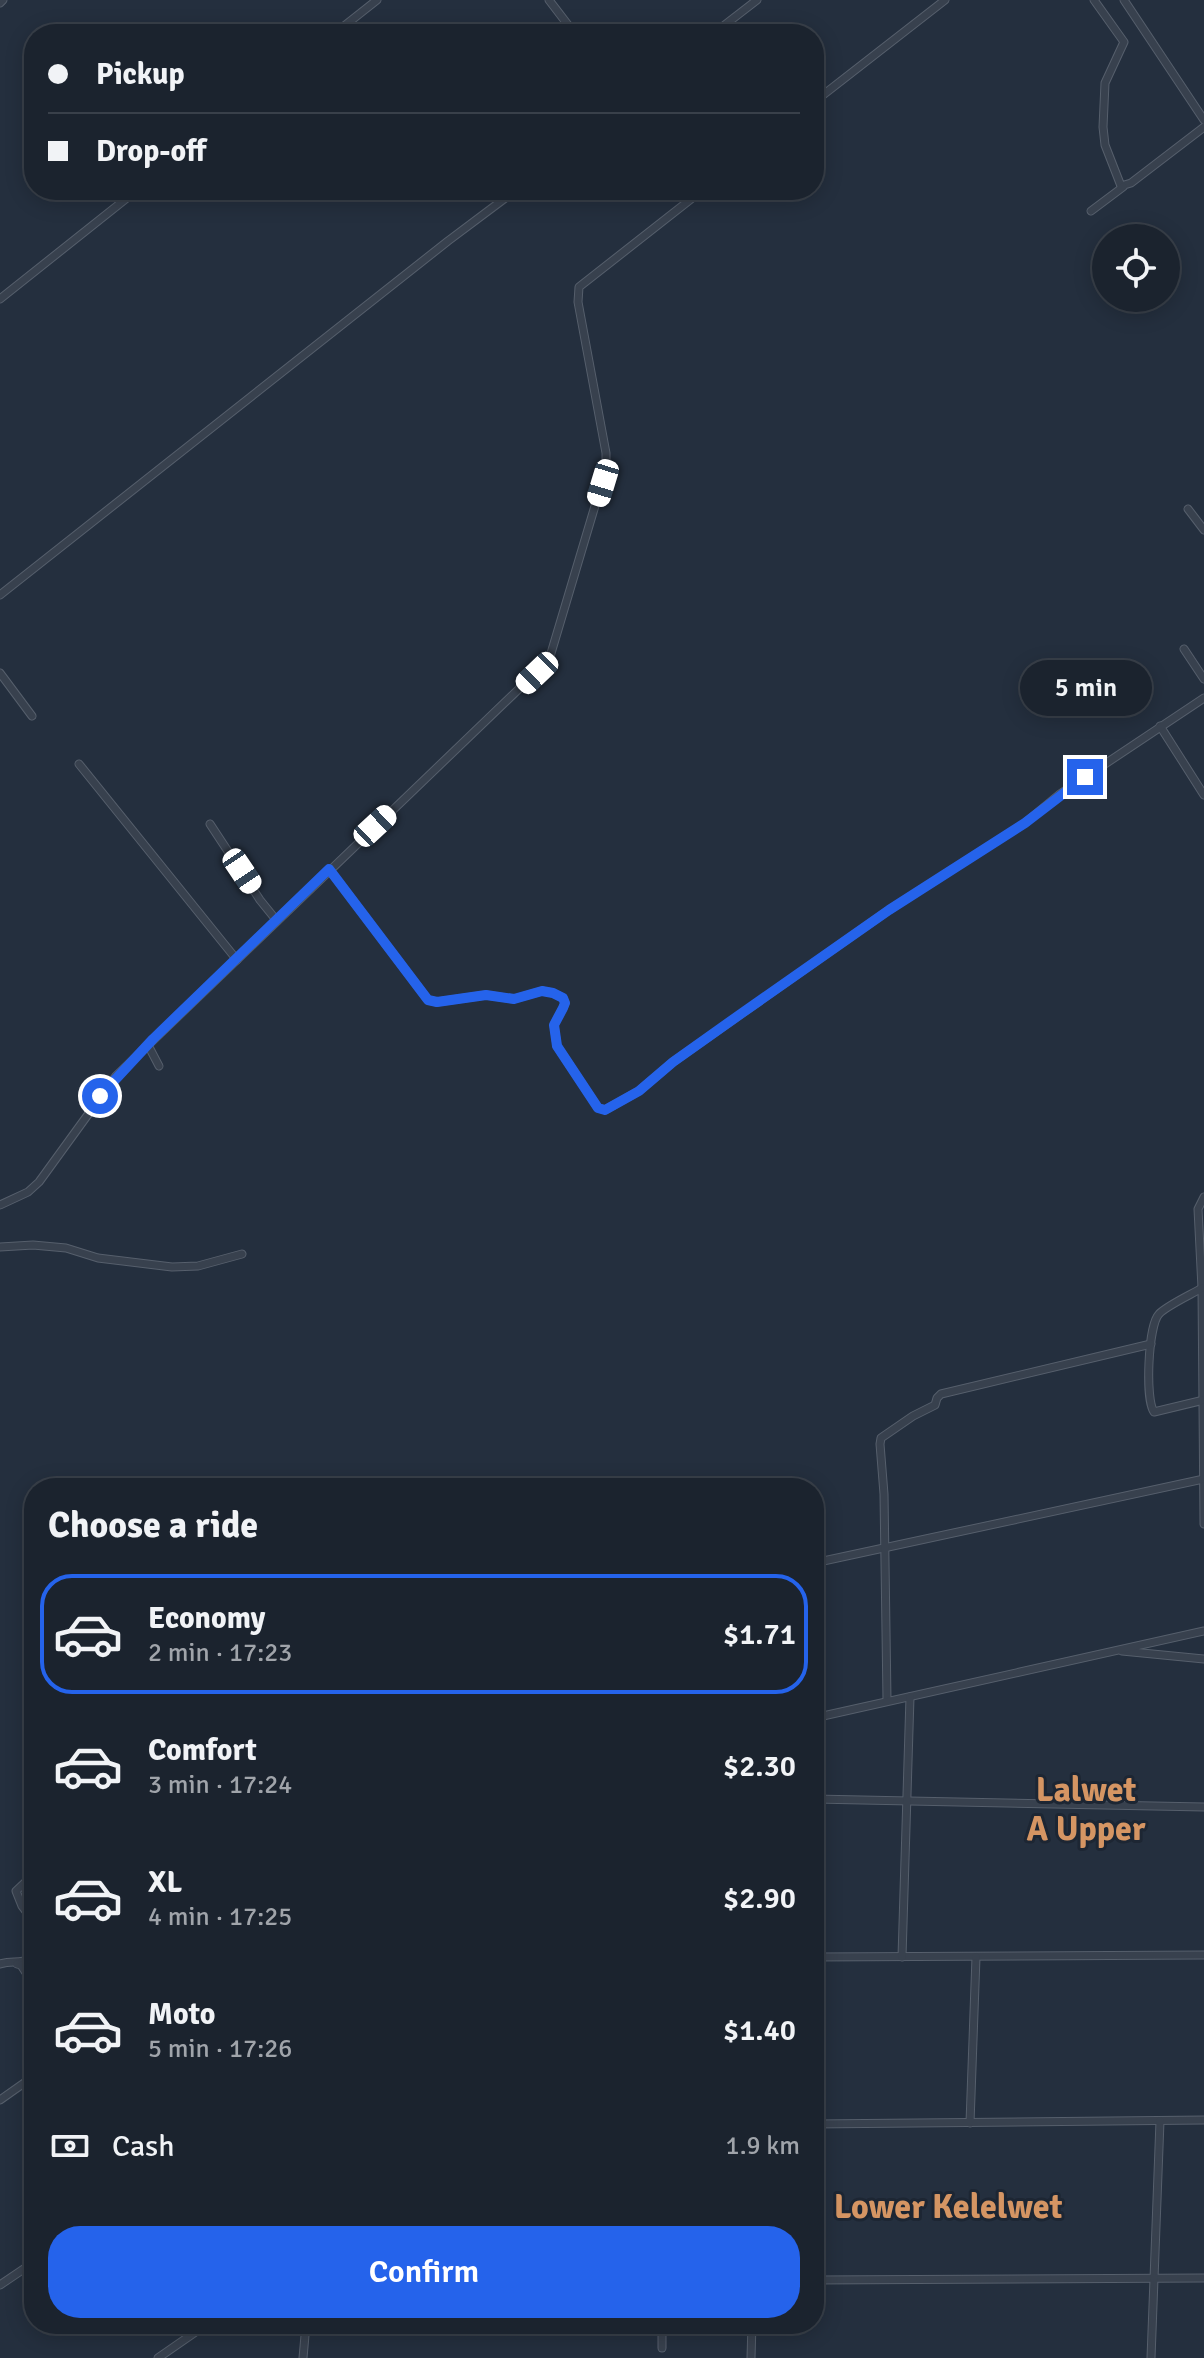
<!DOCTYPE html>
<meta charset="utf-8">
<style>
:root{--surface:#1b232e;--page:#282f3a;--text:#f1f3f6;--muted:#a0a4aa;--line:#39404a;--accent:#2563eb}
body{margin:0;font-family:Signika,sans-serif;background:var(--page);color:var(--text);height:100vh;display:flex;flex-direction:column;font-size:30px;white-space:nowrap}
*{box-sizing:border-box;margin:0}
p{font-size:26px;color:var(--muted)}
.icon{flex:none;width:44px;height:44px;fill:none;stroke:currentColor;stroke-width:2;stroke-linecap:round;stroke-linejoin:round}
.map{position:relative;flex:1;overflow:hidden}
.sheet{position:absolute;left:24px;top:1478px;width:800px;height:856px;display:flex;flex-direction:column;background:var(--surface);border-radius:32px;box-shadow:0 4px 20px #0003,0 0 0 2px var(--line)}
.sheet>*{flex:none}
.guide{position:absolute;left:24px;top:24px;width:800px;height:176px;border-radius:32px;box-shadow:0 4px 20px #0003,0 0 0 2px var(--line);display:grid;align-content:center;height:176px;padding:0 24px;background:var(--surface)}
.controls{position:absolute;left:1092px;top:224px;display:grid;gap:16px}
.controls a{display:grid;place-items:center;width:88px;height:88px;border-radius:50%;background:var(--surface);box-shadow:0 4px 20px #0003,0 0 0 2px var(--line);font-size:40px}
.end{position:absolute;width:36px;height:36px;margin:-18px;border:10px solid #2563eb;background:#fff;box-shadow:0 0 0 4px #fff}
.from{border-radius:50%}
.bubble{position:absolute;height:56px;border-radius:28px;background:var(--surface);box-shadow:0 4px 20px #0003,0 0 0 2px var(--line);font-size:26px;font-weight:600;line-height:56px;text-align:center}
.car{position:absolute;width:24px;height:48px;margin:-24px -12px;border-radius:10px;box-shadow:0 0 6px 2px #0007;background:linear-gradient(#fff 24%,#345 0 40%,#fff 0 76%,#345 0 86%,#fff 0)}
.guide b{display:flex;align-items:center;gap:28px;height:76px;font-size:30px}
.guide b+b{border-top:2px solid var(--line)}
.guide i{width:20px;height:20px;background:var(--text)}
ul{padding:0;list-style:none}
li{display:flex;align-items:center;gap:24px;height:120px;margin:0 16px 12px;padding:0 8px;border:4px solid transparent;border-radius:32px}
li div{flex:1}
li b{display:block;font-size:30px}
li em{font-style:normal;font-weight:600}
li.current{border-color:var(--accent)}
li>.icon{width:72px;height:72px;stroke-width:1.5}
h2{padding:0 24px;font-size:36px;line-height:96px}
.pay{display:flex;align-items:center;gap:20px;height:88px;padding:0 24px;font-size:30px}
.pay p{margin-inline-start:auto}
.button{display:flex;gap:16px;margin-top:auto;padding:16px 24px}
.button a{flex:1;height:92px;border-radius:32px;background:var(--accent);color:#fff;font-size:32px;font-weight:600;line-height:92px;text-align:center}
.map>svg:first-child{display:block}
</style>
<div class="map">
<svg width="1204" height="2358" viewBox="0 0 1204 2358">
<rect width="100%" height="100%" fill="#242f3e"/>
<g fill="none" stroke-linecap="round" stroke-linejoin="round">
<g stroke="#565f6c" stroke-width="9">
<g id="minor">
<path d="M549,0L575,34"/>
<path d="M1094,0L1124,42L1105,83L1103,127L1105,145L1121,186L1131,183L1204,127"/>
<path d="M1124,0L1204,120"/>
<path d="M0,3L3,0"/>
<path d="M334,34L377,0"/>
<path d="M713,34L757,0"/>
<path d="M814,102L945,0"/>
<path d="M1091,211L1123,187"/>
<path d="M0,299L137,190"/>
<path d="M1188,509L1204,530"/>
<path d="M0,595L448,241L516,190"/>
<path d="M1184,649L1204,679"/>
<path d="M0,673L32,716"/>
<path d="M1160,726L1204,795"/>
<path d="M79,764L237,960"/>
<path d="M210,824L260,900L277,921"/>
<path d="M329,869L428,1000L437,1002L486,995L514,999L542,991L553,993L563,998L565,1003L563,1008L554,1025L557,1046L598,1108L605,1110L639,1091L673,1062L889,910L1025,823L1060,794L1204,698"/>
<path d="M148,1045L159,1066"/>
<path d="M1204,1197L1198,1209L1202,1288L1204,1524"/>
<path d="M0,1205L28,1192L39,1182L116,1076L549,660L606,469V453L578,302L579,287L700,192L698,190"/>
<path d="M0,1247L33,1245L66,1248L98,1258L172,1267L198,1266L242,1254"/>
<path d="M1202,1288C1192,1294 1166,1306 1159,1314C1148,1326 1145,1399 1154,1412L1204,1400"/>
<path d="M814,1563L1204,1479"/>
<path d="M1122,1651L1204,1659"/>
<path d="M887,1700L884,1494L880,1444L881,1438L913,1416L935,1405L937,1398L941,1394L1151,1344"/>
<path d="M814,1718L1204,1631"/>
<path d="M814,1799L1204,1807"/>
<path d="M34,1874L16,1891L22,1906L34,1922"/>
<path d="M814,1957L1204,1955"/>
<path d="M902,1957L910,1697"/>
<path d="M0,1964C14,1959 19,1966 34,1956"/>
<path d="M17,1964L21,1965L34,1985"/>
<path d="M0,2100L34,2076"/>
<path d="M970,2123L976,1957"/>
<path d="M814,2124L1204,2120"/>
<path d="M814,2280L1204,2278"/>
<path d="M0,2285L34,2262"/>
<path d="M662,2348V2324"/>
<path d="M158,2358L207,2324"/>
<path d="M303,2358L306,2324"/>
<path d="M751,2358L752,2324"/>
<path d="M1151,2358L1160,2121"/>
</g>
</g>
<use href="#minor" stroke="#38414e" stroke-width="7"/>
</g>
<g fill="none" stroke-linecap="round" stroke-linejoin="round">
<path stroke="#2563eb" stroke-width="10" d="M100,1096L153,1039L329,869L428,1000L437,1002L486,995L514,999L542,991L553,993L563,998L565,1003L563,1008L554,1025L557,1046L598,1108L605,1110L639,1091L673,1062L742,1013L889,910L1025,823L1085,777"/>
</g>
<g text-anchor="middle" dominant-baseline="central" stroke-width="6" stroke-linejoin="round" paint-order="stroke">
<g font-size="34" font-weight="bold" fill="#d59563" stroke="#1d2633">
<text x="1086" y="1790">Lalwet<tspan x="1086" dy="39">A Upper</tspan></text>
<text x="948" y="2207">Lower Kelelwet</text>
</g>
</g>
</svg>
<div class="controls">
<a><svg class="icon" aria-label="locate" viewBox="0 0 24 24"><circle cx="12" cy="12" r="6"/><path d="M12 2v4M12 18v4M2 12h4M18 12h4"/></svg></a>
</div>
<i class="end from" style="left:100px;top:1096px"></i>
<i class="end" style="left:1085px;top:777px"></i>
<div class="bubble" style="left:1020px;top:660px;width:132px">5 min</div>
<i class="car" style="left:603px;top:483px;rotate:197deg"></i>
<i class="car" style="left:537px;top:673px;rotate:226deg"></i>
<i class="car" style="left:375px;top:826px;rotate:47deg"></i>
<i class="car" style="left:242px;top:871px;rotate:146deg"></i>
<div class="guide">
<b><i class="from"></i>Pickup</b>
<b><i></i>Drop-off</b>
</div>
<section class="sheet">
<h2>Choose a ride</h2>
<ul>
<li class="current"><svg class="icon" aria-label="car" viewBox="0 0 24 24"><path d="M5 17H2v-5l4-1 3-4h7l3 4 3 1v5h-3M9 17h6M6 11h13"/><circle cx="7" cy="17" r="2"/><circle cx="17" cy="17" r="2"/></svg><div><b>Economy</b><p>2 min · 17:23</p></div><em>$1.71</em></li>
<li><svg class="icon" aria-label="car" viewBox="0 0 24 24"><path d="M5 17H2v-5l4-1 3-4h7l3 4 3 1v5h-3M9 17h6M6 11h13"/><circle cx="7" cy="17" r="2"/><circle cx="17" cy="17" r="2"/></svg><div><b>Comfort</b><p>3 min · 17:24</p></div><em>$2.30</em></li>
<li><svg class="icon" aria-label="car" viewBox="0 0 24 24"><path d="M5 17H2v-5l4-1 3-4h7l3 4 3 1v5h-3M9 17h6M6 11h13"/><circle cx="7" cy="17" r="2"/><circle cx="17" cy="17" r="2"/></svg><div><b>XL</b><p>4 min · 17:25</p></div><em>$2.90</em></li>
<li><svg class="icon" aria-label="car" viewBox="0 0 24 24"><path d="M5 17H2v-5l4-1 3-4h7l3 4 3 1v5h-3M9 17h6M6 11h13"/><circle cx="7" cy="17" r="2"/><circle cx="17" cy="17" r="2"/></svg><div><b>Moto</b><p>5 min · 17:26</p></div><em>$1.40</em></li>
</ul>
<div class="pay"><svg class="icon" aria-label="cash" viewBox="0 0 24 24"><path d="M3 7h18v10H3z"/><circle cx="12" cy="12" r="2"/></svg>Cash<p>1.9 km</p></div>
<div class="button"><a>Confirm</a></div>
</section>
</div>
